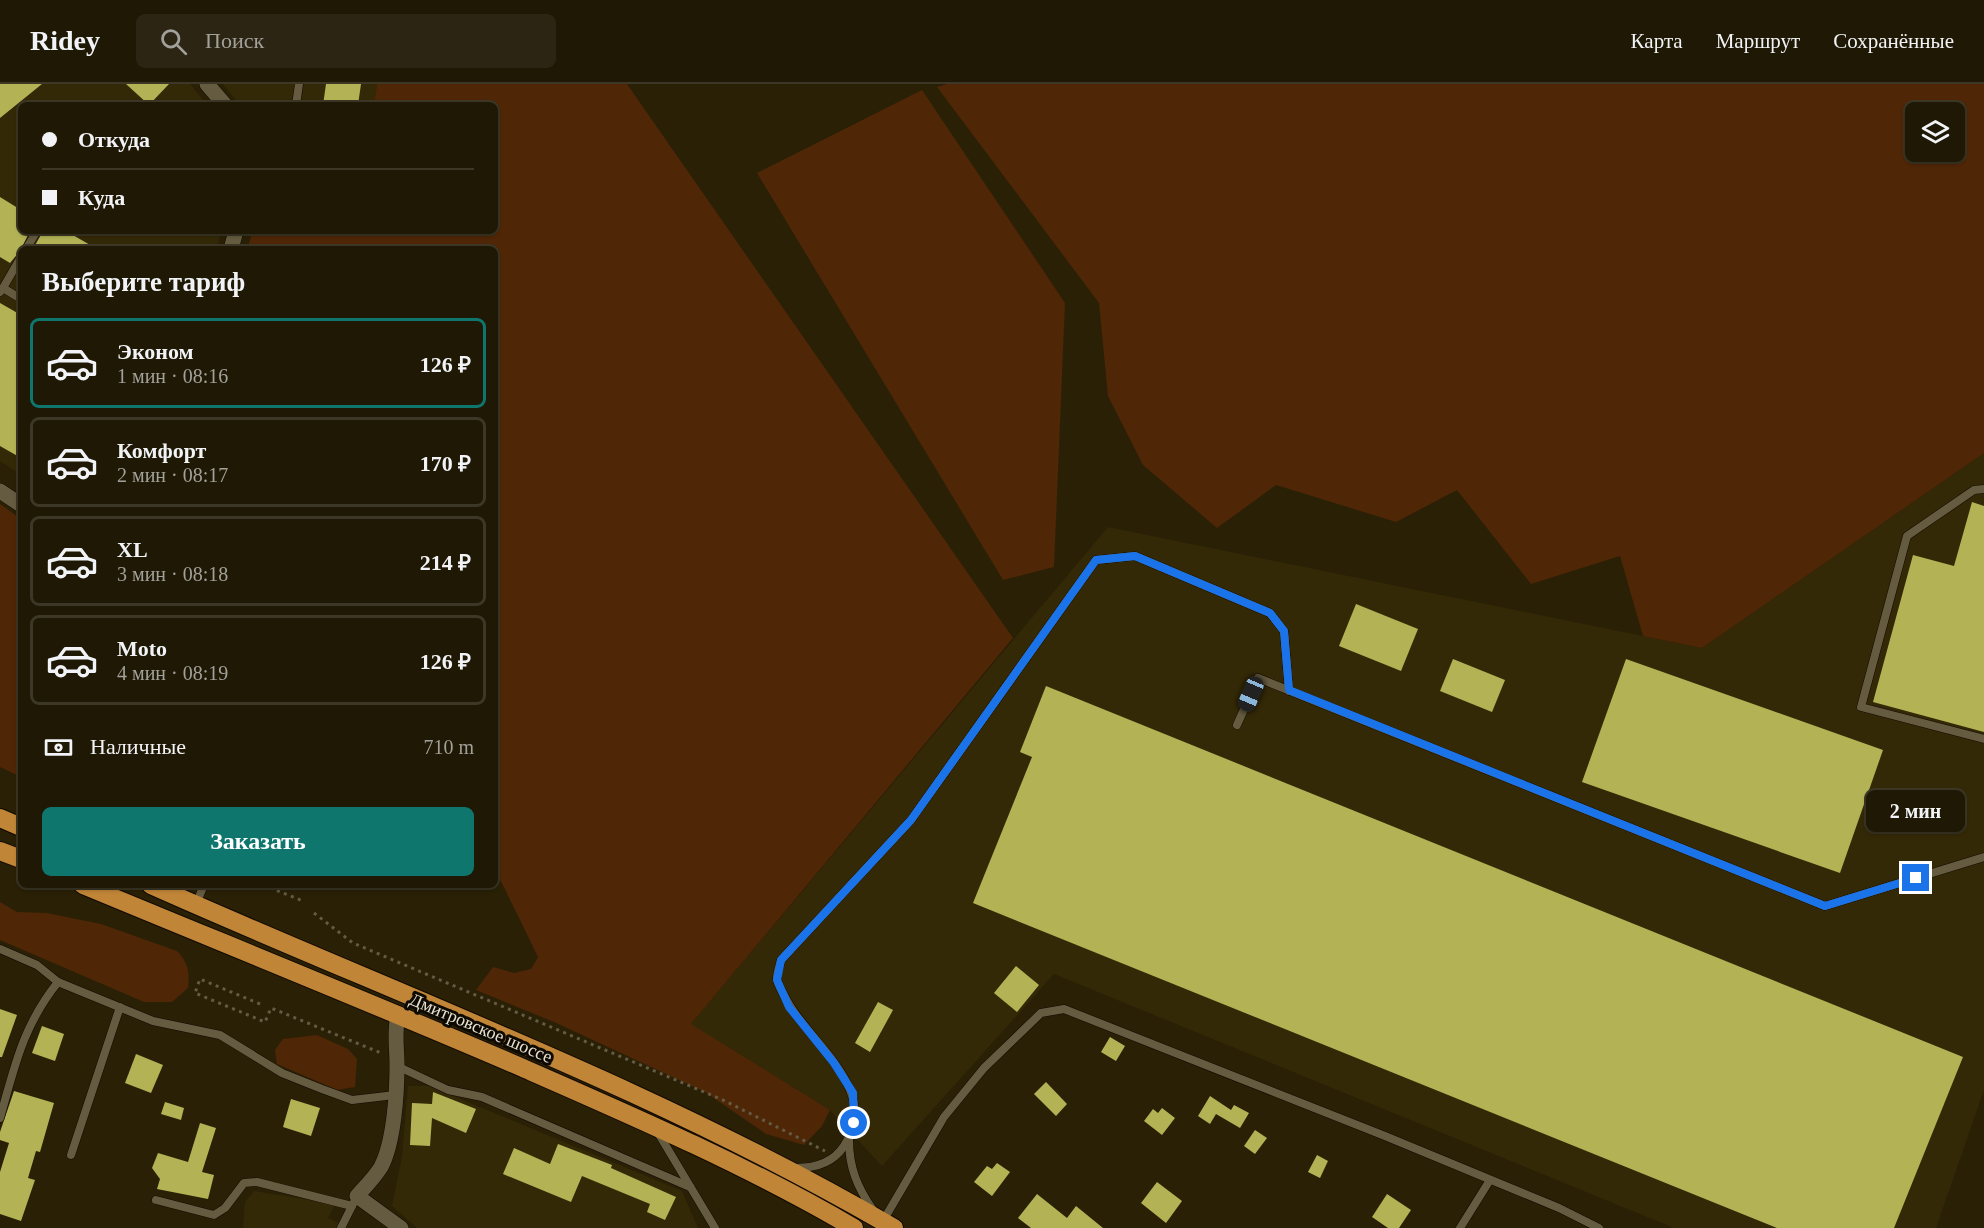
<!DOCTYPE html>
<html lang="ru">
<meta charset="utf-8">
<style>
:root{--surface:#1f1804;--page:#2c2513;--text:#f1f3f6;--muted:#a1a09a;--line:#3c3726;--accent:#0f766e}
body{margin:0;font-family:"Times New Roman",serif;background:var(--page);color:var(--text);height:100vh;display:flex;flex-direction:column;font-size:22px;white-space:nowrap}
*{box-sizing:border-box;margin:0}
p{font-size:20px;color:var(--muted)}
.icon{flex:none;width:33px;height:33px;fill:none;stroke:currentColor;stroke-width:2;stroke-linecap:round;stroke-linejoin:round}
.map{position:relative;flex:1;overflow:hidden}
.panel{position:absolute;left:18px;top:162px;width:480px;height:642px;display:flex;flex-direction:column;background:var(--surface);border-radius:9px;box-shadow:0 2px 4px #0004,0 0 0 2px var(--line)}
.panel>*{flex:none}
.hud{position:absolute;left:18px;top:18px;width:480px;height:132px;border-radius:9px;box-shadow:0 2px 4px #0004,0 0 0 2px var(--line);display:grid;align-content:center;height:132px;padding:0 24px;background:var(--surface)}
.controls{position:absolute;left:1905px;top:18px;display:grid;gap:12px}
.controls a{display:grid;place-items:center;width:60px;height:60px;border-radius:9px;background:var(--surface);box-shadow:0 2px 4px #0004,0 0 0 2px var(--line);font-size:30px}
.end{position:absolute;width:27px;height:27px;margin:-14px;border:8px solid #1a73e8;background:#fff;box-shadow:0 0 0 3px #fff}
.from{border-radius:50%}
.bubble{position:absolute;height:42px;border-radius:9px;background:var(--surface);box-shadow:0 2px 4px #0004,0 0 0 2px var(--line);font-size:20px;font-weight:800;line-height:42px;text-align:center}
.car{position:absolute;width:18px;height:36px;margin:-18px -9px;border-radius:8px;box-shadow:0 0 4px 2px #0007;background:linear-gradient(#222 24%,#8ab4d8 0 40%,#222 0 76%,#8ab4d8 0 86%,#222 0)}
.hud b{display:flex;align-items:center;gap:21px;height:57px;font-size:22px}
.hud b+b{border-top:2px solid var(--line)}
.hud i{width:15px;height:15px;background:var(--text)}
ul{padding:0;list-style:none}
li{display:flex;align-items:center;gap:18px;height:90px;margin:0 12px 9px;padding:0 12px;border:3px solid var(--line);border-radius:9px}
li div{flex:1}
li b{display:block;font-size:22px}
li em{font-style:normal;font-weight:800}
li.active{border-color:var(--accent)}
li>.icon{width:54px;height:54px;stroke-width:1.5}
h2{padding:0 24px;font-size:27px;line-height:72px}
.pay{display:flex;align-items:center;gap:15px;height:66px;padding:0 24px;font-size:22px}
.pay p{margin-inline-start:auto}
.primary-button{display:flex;gap:12px;margin-top:auto;padding:12px 24px}
.primary-button a{flex:1;height:69px;border-radius:9px;background:var(--accent);color:#fff;font-size:24px;font-weight:800;line-height:69px;text-align:center}
header{display:flex;align-items:center;gap:36px;box-sizing:border-box;height:84px;padding:0 30px;background:var(--surface);border-bottom:2px solid var(--line)}
header strong{font-size:28px}
nav{display:flex;gap:33px;margin-inline-start:auto;font-size:21px}
.search{width:420px;height:54px;background:var(--page);display:flex;align-items:center;gap:15px;box-sizing:border-box;padding:0 21px;border-radius:9px;color:var(--muted);font-size:22px}
.map>svg:first-child{display:block}
</style>
<header>
<strong>Ridey</strong>
<div class="search"><svg class="icon" aria-label="search" viewBox="0 0 24 24"><circle cx="10" cy="10" r="6"/><path d="M15 15l6 6"/></svg>Поиск</div>
<nav><a>Карта</a><a>Маршрут</a><a>Сохранённые</a></nav>
</header>
<div class="map">
<svg width="1984" height="1144" viewBox="0 0 1984 1144">
<rect width="100%" height="100%" fill="#292006"/>
<g fill="#342906">
<path d="M0,0H190L207,21H21V147H221L217,165H21V391L0,377Z"/>
<path d="M223,0H377L374,21H240Z"/>
<path d="M1984,369V1006L1936,1144H1674L1054,890L882,1082L830,1026L690,941L1108,443L1702,564Z"/>
<path d="M408,1002H429L682,1107L698,1144H417L392,1122L402,1073Z"/>
<path d="M254,1107L335,1120L328,1134L349,1144H243L245,1118Z"/>
</g>
<g fill="#4f2606" fill-rule="evenodd">
<path d="M377,0H627L1013,554L691,940L830,1026L822,1042L804,1061L766,1050L705,1008L554,938L476,906L493,883L514,889L531,885L538,873L495,785V165H247L253,147H495V21H374Z"/>
<path d="M947,0H1984V369L1702,564L1643,552L1620,472L1531,500L1457,406L1396,438L1276,401L1217,444L1143,381L1108,312L1099,219L937,3ZM1916,28H1954V68H1916Z"/>
<path d="M922,6L1065,219L1054,483L1003,496L757,89Z"/>
<path d="M0,420L21,435V693L0,683Z"/>
<path d="M0,818L17,828L47,829L101,840L177,867C188,878 190,888 188,904L172,918H144L0,856Z"/>
<path d="M317,951L348,965L357,975L355,1003L337,1006L277,980L275,966L283,955Z"/>
</g>
<g fill="#b3b355">
<path d="M0,0H42L0,34Z"/>
<path d="M126,0H169L149,21Z"/>
<path d="M326,0H361L358,21H323Z"/>
<path d="M0,113L21,126V147H30L20,167L10,179L0,173Z"/>
<path d="M43,147H66L97,165H33Z"/>
<path d="M0,219L21,231V374L0,362Z"/>
<path d="M1972,418L1984,422V648L1873,618L1913,471L1954,482Z"/>
<path d="M1356,520L1418,545L1401,587L1339,562Z"/>
<path d="M1453,575L1505,596L1492,628L1440,607Z"/>
<path d="M1626,575L1883,666L1840,789L1582,698Z"/>
<path d="M1046,602L1963,973L1894,1144H1777L973,819L1032,673L1020,668Z"/>
<path d="M1016,882L1039,901L1017,928L994,909Z"/>
<path d="M878,918L893,926L870,968L855,959Z"/>
<path d="M0,925L17,931L2,973H0Z"/>
<path d="M42,942L64,950L55,977L32,969Z"/>
<path d="M1110,953L1125,962L1116,977L1101,968Z"/>
<path d="M136,970L163,981L151,1009L125,999Z"/>
<path d="M1046,998L1067,1020L1056,1032L1034,1010Z"/>
<path d="M14,1007L54,1019L40,1068L36,1067L28,1094L35,1096L21,1137L0,1130V1088L9,1059L0,1056V1048Z"/>
<path d="M433,1008L476,1025L466,1049L432,1034L430,1062L410,1061L412,1019L432,1020Z"/>
<path d="M1210,1012L1231,1026L1234,1021L1249,1029L1240,1044L1216,1030L1210,1040L1198,1032Z"/>
<path d="M291,1015L320,1024L311,1052L283,1043Z"/>
<path d="M165,1018L184,1024L181,1036L161,1030Z"/>
<path d="M1162,1024L1175,1034L1162,1051L1144,1037L1153,1025L1158,1029Z"/>
<path d="M200,1039L216,1044L202,1088L214,1091L208,1115L157,1105L160,1095L152,1084L158,1069L188,1078Z"/>
<path d="M1255,1046L1267,1054L1255,1070L1244,1062Z"/>
<path d="M558,1060L612,1081L611,1084L676,1113L665,1136L647,1128L650,1120L582,1092L571,1118L503,1090L514,1064L550,1080Z"/>
<path d="M1317,1071L1328,1077L1320,1094L1308,1088Z"/>
<path d="M997,1079L1010,1088L992,1112L974,1098L987,1082L992,1085Z"/>
<path d="M1157,1098L1182,1117L1166,1139L1141,1119Z"/>
<path d="M1037,1110L1067,1134L1076,1122L1103,1144H1031L1018,1134Z"/>
<path d="M1387,1110L1411,1126L1399,1144H1388L1372,1133Z"/>
</g>
<g fill="none" stroke-linecap="round" stroke-linejoin="round">
<g stroke="#110900" stroke-width="9">
<g id="lane">
<path d="M296,21L299,0"/>
<path d="M26,165L37,147"/>
<path d="M3,204L21,173"/>
<path d="M0,208L3,204L21,215"/>
<path d="M1984,405L1974,406L1907,452L1861,623L1984,655"/>
<path d="M1237,641L1258,594L1825,822L1984,773"/>
<path d="M196,820L204,801"/>
<path d="M0,865L37,881L58,898L153,937L220,951L282,989L322,1005L352,1016L395,1011"/>
<path d="M397,982L448,1006L482,1013L690,1103"/>
<path d="M0,1034C15,981 23,942 58,898"/>
<path d="M657,1047L715,1144"/>
<path d="M849,1056C849,1083 857,1103 873,1126"/>
<path d="M71,1071L120,923"/>
<path d="M796,1084C816,1084 833,1079 844,1062C883,1004 806,958 784,911C781,906 777,899 777,894C777,888 780,881 781,876L911,736L1096,476L1135,472L1270,529L1284,547L1289,607"/>
<path d="M156,1116L214,1131L225,1124L244,1099L257,1098L352,1122"/>
<path d="M883,1137L944,1033L984,984L1041,929L1064,925L1385,1052L1559,1124L1599,1144"/>
<path d="M341,1144L354,1118"/>
<path d="M1460,1144L1490,1096"/>
</g>
</g>
<g stroke="#110900" stroke-width="16">
<g id="street">
<path d="M207,0L225,21"/>
<path d="M231,165L236,147"/>
<path d="M0,407L21,421"/>
<path d="M398,931C394,949 397,963 397,981C397,1010 394,1058 381,1083C375,1093 365,1103 357,1112L401,1144"/>
</g>
</g>
<g stroke="#110900" stroke-width="20">
<g id="highway">
<path d="M0,734L21,743"/>
<path d="M0,767L21,775"/>
<path d="M83,801C230,862 377,921 523,984C635,1033 748,1082 854,1144"/>
<path d="M151,801C400,912 658,1006 894,1144"/>
</g>
</g>
<g stroke="#635b44" stroke-width="3" stroke-dasharray="3 4.5" stroke-linecap="butt">
<path d="M263,801L303,817"/>
<path d="M314,829L353,859L723,1016L825,1067"/>
<path d="M260,920L200,895L195,909L265,938L271,924L381,969"/>
</g>
<use href="#lane" stroke="#655b40" stroke-width="8"/>
<use href="#street" stroke="#655b40" stroke-width="15"/>
<use href="#highway" stroke="#c08536" stroke-width="18"/>
</g>
<g fill="none" stroke-linecap="round" stroke-linejoin="round">
<path stroke="#1a73e8" stroke-width="8" d="M854,1039L853,1009L834,979L789,923L777,896L781,876L911,736L1096,476L1135,472L1270,529L1284,547L1289,606L1825,822L1916,794"/>
</g>
<g text-anchor="middle" dominant-baseline="central" stroke-width="6" stroke-linejoin="round" paint-order="stroke">
<g font-size="18" fill="#e7e1d2" stroke="#0e0a02">
<text transform="translate(481 944) rotate(23)">Дмитровское шоссе</text>
</g>
</g>
</svg>
<div class="controls">
<a><svg class="icon" aria-label="layers" viewBox="0 0 24 24"><path d="M12 4l9 5-9 5-9-5zM3 14l9 5 9-5"/></svg></a>
</div>
<i class="end from" style="left:854px;top:1039px"></i>
<i class="end" style="left:1916px;top:794px"></i>
<div class="bubble" style="left:1866px;top:706px;width:99px">2 мин</div>
<i class="car" style="left:1251px;top:610px;rotate:203deg"></i>
<div class="hud">
<b><i class="from"></i>Откуда</b>
<b><i></i>Куда</b>
</div>
<section class="panel">
<h2>Выберите тариф</h2>
<ul>
<li class="active"><svg class="icon" aria-label="car" viewBox="0 0 24 24"><path d="M5 17H2v-5l4-1 3-4h7l3 4 3 1v5h-3M9 17h6M6 11h13"/><circle cx="7" cy="17" r="2"/><circle cx="17" cy="17" r="2"/></svg><div><b>Эконом</b><p>1 мин · 08:16</p></div><em>126 ₽</em></li>
<li><svg class="icon" aria-label="car" viewBox="0 0 24 24"><path d="M5 17H2v-5l4-1 3-4h7l3 4 3 1v5h-3M9 17h6M6 11h13"/><circle cx="7" cy="17" r="2"/><circle cx="17" cy="17" r="2"/></svg><div><b>Комфорт</b><p>2 мин · 08:17</p></div><em>170 ₽</em></li>
<li><svg class="icon" aria-label="car" viewBox="0 0 24 24"><path d="M5 17H2v-5l4-1 3-4h7l3 4 3 1v5h-3M9 17h6M6 11h13"/><circle cx="7" cy="17" r="2"/><circle cx="17" cy="17" r="2"/></svg><div><b>XL</b><p>3 мин · 08:18</p></div><em>214 ₽</em></li>
<li><svg class="icon" aria-label="car" viewBox="0 0 24 24"><path d="M5 17H2v-5l4-1 3-4h7l3 4 3 1v5h-3M9 17h6M6 11h13"/><circle cx="7" cy="17" r="2"/><circle cx="17" cy="17" r="2"/></svg><div><b>Moto</b><p>4 мин · 08:19</p></div><em>126 ₽</em></li>
</ul>
<div class="pay"><svg class="icon" aria-label="cash" viewBox="0 0 24 24"><path d="M3 7h18v10H3z"/><circle cx="12" cy="12" r="2"/></svg>Наличные<p>710 m</p></div>
<div class="primary-button"><a>Заказать</a></div>
</section>
</div>
